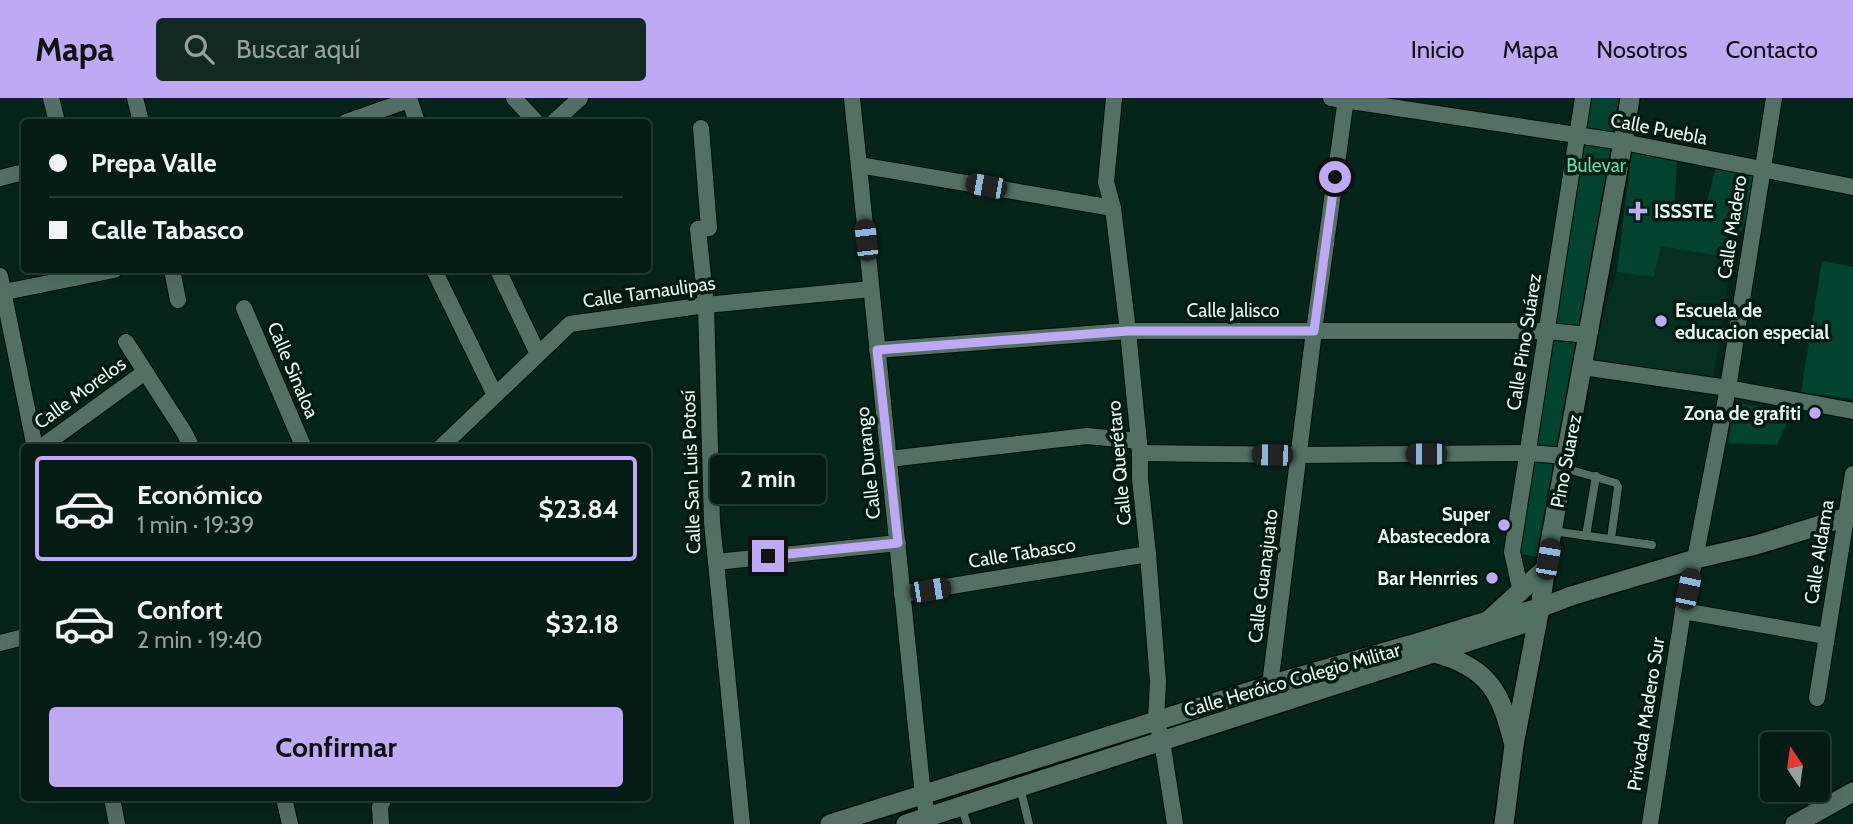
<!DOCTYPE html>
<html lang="es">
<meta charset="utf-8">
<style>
:root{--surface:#041c14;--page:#122922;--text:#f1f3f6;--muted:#97a1a0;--line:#253a34;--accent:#bfa9f4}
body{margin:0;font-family:Cabin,sans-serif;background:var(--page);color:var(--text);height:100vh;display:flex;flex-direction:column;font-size:26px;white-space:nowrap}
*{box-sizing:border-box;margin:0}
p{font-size:23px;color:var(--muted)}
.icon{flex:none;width:38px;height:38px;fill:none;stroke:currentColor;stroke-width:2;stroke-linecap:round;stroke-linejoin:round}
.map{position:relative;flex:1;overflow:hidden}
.side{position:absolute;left:21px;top:346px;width:630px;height:357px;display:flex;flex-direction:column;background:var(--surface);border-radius:7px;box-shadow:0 7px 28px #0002,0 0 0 2px var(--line)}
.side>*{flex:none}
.guide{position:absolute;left:21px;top:21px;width:630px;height:154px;border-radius:7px;box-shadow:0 7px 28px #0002,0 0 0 2px var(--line);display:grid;align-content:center;height:154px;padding:0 28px;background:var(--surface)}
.needle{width:46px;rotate:347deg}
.tools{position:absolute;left:1760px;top:634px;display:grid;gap:14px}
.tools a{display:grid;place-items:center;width:70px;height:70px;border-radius:7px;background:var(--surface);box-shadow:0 7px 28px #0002,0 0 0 2px var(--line);font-size:35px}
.end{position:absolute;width:32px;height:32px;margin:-16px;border:9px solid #bfa9f4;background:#111;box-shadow:0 0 0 4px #111}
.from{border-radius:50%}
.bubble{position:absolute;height:49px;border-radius:7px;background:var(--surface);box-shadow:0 7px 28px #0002,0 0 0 2px var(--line);font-size:23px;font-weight:700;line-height:49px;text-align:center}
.car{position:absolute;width:21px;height:42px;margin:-21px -10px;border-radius:9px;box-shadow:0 0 5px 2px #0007;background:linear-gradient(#222 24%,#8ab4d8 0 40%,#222 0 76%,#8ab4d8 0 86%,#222 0)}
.guide b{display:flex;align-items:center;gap:24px;height:66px;font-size:26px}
.guide b+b{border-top:2px solid var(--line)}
.guide i{width:18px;height:18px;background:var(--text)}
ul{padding:12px 0 0;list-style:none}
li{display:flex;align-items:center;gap:21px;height:105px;margin:0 14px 10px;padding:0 14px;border:4px solid transparent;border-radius:7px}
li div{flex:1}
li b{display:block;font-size:26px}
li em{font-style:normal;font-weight:700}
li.current{border-color:var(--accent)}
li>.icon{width:63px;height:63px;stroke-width:1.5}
.button{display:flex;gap:14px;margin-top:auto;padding:14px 28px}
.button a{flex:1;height:80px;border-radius:7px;background:var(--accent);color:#111;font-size:28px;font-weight:700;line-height:80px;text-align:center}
header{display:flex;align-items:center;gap:42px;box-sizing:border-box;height:98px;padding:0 35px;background:var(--accent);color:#111}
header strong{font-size:33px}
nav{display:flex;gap:38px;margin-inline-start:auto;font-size:24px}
.search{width:490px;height:63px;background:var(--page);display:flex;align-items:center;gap:18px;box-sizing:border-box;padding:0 24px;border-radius:7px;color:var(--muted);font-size:26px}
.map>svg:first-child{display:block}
</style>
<header>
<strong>Mapa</strong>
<div class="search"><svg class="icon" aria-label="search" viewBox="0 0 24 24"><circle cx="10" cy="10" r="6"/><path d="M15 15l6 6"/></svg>Buscar aquí</div>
<nav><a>Inicio</a><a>Mapa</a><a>Nosotros</a><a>Contacto</a></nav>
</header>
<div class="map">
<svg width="1853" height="726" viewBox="0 0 1853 726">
<rect width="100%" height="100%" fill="#06251a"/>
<path fill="#052f21" d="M1661,148L1732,160L1712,287L1585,268L1617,174L1654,179Z"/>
<g fill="#00432f">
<path d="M1583,0H1630L1547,461L1512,454Z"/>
<path d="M1632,51L1677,63L1674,113L1703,119L1717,65L1762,75L1732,160L1661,148L1654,179L1617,174Z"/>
<path d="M1822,163L1853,169V301L1801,294Z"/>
<path d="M1735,305L1793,312L1777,347L1728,345Z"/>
</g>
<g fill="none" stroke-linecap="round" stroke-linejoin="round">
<g stroke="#000d06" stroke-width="10">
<g id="service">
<path d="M1564,370L1616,385L1618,389L1611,441"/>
<path d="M1553,433L1652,447"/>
<path d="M1586,438L1596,378"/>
<path d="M1020,689L1029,726"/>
<path d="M961,708L967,726"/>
</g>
</g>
<g stroke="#000d06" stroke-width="18">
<g id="minor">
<path d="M51,0L57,24"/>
<path d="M135,0L141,24"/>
<path d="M409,0L417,24"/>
<path d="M514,0L536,24"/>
<path d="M852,0L923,698L930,726"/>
<path d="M1114,0L1106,84L1113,110L1128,233L1140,355V381L1148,456L1158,584L1156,622L1162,643L1175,726"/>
<path d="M1331,0L1623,44L1853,89"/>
<path d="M346,24L409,2"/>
<path d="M554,24L580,0"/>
<path d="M701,30L709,130L698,131L706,207L712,424L742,726"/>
<path d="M859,67L1113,110"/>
<path d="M0,80L24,74"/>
<path d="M172,172L178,202"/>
<path d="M434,172L495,297"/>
<path d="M498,172L538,256"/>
<path d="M0,178L35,350"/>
<path d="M0,195L114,172"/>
<path d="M244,210L304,350"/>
<path d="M126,244L184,334L192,350"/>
<path d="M877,252L1128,233H1547L1589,237"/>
<path d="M1583,269L1728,290L1853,313"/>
<path d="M40,350L145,274"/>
<path d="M440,350L570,226L706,207L871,191"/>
<path d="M1140,355L1299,357L1528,355L1567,358"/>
<path d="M889,361L1087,338L1139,343"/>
<path d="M716,464L898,445"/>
<path d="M1521,494L1512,454L1583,0"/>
<path d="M902,496L1148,456"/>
<path d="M1683,513L1826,538"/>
<path d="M0,545L24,539"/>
<path d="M1270,587L1314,233L1346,0"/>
<path d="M1817,600L1853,376"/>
<path d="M112,700L117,726"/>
<path d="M284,700L290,726"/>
<path d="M381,726L380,709L384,700"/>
<path d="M1650,726L1683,513L1695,461L1728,290L1774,0"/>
</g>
</g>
<g stroke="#000d06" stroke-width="22">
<g id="tertiary">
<path d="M1504,726L1514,647L1540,510L1547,461L1623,44L1630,0"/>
<path d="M1795,726L1853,694"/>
</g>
</g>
<g stroke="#000d06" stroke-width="22">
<g id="secondary">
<path d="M1490,521L1546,470"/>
<path d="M1435,555C1490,570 1501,595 1514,647"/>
<path d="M830,726L1270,587L1410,547L1487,523L1540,510L1571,498L1695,461L1756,447L1853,417"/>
<path d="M906,726L1523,526"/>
</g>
</g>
<use href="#service" stroke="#527164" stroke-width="8"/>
<use href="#minor" stroke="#527164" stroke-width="16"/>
<use href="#tertiary" stroke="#527164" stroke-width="19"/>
<use href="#secondary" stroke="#527164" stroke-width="19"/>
</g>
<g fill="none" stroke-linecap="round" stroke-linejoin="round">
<path stroke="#bfa9f4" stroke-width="9" d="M768,458L898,445L877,252L1128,233H1314L1335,79"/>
</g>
<g fill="#bfa9f4" stroke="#001b11" stroke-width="2.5">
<path d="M1634.5 102.5h7v7h7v7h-7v7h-7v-7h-7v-7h7z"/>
<circle cx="1661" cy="223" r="7"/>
<circle cx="1815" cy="315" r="7"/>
<circle cx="1504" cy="427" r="7"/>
<circle cx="1492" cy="480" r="7"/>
</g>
<g text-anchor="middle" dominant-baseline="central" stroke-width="7" stroke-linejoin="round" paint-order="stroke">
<g font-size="19" fill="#e6f7ef" stroke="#001b11">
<text transform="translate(1659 31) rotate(11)">Calle Puebla</text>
<text transform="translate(1732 129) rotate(-81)">Calle Madero</text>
<text transform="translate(649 194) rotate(-8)">Calle Tamaulipas</text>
<text x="1233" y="212">Calle Jalisco</text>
<text transform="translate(1524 244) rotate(-81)">Calle Pino Suárez</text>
<text transform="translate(293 272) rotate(67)">Calle Sinaloa</text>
<text transform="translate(80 295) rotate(-36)">Calle Morelos</text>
<text transform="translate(1566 363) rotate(-79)">Pino Suarez</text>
<text transform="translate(868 365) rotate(-96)">Calle Durango</text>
<text transform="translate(1119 365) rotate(-95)">Calle Querétaro</text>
<text transform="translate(691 374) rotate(-92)">Calle San Luis Potosí</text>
<text transform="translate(1819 454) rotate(-81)">Calle Aldama</text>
<text transform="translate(1022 455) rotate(-9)">Calle Tabasco</text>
<text transform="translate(1263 478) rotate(-83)">Calle Guanajuato</text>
<text transform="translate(1292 582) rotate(-16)">Calle Heróico Colegio Militar</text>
<text transform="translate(1646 616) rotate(-81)">Privada Madero Sur</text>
</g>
<g font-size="19" fill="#57dfae" stroke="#001b11">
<text x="1596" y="67">Bulevar</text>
</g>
<g font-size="19" font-weight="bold" fill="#e6f7ef" stroke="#001b11" text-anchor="end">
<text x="1654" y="113" text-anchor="start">ISSSTE</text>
<text x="1675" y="212" text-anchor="start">Escuela de<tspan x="1675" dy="22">educacion especial</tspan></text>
<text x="1801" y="315">Zona de grafiti</text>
<text x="1490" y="416">Super<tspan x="1490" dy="22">Abastecedora</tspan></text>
<text x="1478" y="480">Bar Henrries</text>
</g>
</g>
</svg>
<div class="tools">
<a><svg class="needle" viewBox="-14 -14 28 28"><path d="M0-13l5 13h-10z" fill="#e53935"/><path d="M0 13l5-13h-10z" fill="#97a1a0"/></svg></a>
</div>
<i class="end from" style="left:1335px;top:79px"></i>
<i class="end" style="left:768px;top:458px"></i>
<div class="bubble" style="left:710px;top:357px;width:116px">2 min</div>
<i class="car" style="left:986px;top:88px;rotate:280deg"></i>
<i class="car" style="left:866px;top:142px;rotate:354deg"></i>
<i class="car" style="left:1426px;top:356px;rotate:270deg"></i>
<i class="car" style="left:1272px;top:357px;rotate:271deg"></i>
<i class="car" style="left:1548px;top:461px;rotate:10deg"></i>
<i class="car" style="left:1688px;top:491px;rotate:12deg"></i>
<i class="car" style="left:930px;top:492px;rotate:81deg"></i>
<div class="guide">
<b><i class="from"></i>Prepa Valle</b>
<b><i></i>Calle Tabasco</b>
</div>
<section class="side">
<ul>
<li class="current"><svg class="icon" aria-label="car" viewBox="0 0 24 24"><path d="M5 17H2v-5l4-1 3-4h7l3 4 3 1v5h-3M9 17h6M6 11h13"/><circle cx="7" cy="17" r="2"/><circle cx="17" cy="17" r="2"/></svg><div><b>Económico</b><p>1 min · 19:39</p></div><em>$23.84</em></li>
<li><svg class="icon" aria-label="car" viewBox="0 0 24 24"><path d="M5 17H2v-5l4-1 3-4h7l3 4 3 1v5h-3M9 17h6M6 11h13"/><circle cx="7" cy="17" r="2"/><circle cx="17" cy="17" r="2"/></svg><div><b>Confort</b><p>2 min · 19:40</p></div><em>$32.18</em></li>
</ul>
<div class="button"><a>Confirmar</a></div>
</section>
</div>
